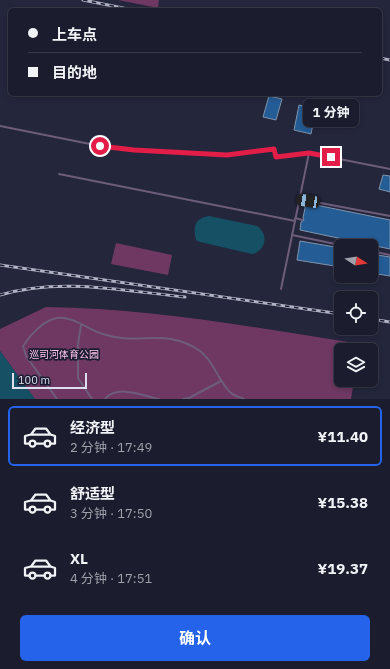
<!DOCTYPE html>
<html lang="zh">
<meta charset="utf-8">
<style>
:root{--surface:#1b1c2d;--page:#282939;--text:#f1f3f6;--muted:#a0a1aa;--line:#393a49;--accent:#2563eb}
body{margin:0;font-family:"IBM Plex Sans","Noto Sans SC",sans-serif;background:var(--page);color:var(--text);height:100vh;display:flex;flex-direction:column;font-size:15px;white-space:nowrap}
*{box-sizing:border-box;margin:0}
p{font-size:13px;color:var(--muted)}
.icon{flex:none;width:22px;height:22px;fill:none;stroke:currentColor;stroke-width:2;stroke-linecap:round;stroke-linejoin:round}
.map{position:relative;height:399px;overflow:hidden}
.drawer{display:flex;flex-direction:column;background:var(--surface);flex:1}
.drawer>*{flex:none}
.banner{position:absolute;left:8px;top:8px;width:374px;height:88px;border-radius:6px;box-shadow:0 2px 6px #0003,0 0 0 1px var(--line);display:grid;align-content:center;height:88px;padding:0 20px;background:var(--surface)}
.needle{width:26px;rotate:102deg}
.tools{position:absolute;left:334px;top:239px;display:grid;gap:8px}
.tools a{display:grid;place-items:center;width:44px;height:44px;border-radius:6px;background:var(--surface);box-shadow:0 2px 6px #0003,0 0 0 1px var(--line);font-size:20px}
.scale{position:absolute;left:12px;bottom:10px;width:75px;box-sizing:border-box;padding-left:4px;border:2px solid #dddfee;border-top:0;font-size:11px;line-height:14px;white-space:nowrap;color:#dddfee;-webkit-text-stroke:3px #1b1c32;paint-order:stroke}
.end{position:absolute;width:18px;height:18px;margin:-9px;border:5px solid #e11d48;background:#fff;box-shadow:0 0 0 2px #fff}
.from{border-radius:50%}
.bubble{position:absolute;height:28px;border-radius:6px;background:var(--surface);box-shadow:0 2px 6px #0003,0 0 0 1px var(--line);font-size:13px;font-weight:700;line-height:28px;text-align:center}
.car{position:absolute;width:12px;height:24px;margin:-12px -6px;border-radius:5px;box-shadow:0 0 3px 1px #0007;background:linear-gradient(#222 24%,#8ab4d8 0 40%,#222 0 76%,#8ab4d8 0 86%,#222 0)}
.banner b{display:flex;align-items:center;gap:14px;height:38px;font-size:15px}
.banner b+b{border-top:1px solid var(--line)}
.banner i{width:10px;height:10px;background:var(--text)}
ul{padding:7px 0 0;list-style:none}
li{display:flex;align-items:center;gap:12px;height:60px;margin:0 8px 6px;padding:0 12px;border:2px solid transparent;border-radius:6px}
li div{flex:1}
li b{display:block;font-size:15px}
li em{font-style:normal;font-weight:700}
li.current{border-color:var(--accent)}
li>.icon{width:36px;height:36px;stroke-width:1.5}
.cta{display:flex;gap:8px;margin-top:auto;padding:8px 20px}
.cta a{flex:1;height:46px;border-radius:6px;background:var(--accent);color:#fff;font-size:16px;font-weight:700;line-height:46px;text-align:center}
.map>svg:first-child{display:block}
</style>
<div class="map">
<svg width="390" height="399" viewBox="0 0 390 399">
<rect width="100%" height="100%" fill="#24263c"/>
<g fill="#6e3862">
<path d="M118,0H159L158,8Z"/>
<path d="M116,243L172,255L168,275L111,264Z"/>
<path d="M46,307C152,308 257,328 361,344L360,350H341V380H354L351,399H35L0,351V329Z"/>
</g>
<g fill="#155064">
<path d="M209,216L257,226C269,234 266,251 252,254L200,242L196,240C193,228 194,218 209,216Z"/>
<path d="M0,351L35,399H0Z"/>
</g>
<g fill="#245c96" stroke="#8094ab">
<path d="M269,96L282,99L276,120L263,117Z"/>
<path d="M299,105L316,109L311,134L294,130Z"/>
<path d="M383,175L390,176V192L379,189Z"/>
<path d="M306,203L390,220V249L300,230L301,222L304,220L303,218Z"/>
<path d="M300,241L341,248V267L297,260Z"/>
<path d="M371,254L390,257V276L371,273Z"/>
</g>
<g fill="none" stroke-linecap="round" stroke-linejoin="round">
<g stroke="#6d5d7b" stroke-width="2">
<path d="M0,126L110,148L189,154L227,155L274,149L276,157L309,153L390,169"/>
<path d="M59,174L295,221"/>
<path d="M299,199L390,216"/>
<path d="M295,218L302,220"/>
<path d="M292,235L345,246"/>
<path d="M371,251L390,255"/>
<path d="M281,289L309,153"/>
<path d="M81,325L78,344V378L92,399"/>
<path d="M57,399L26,356L23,346C30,335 44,320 57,318C73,316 89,330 103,334C137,346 167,327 200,351C214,361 218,381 231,393C234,396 240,397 244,399"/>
<path d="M105,399C117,384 144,396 159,399"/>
<path d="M183,399L189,398L221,381"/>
</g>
<g stroke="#b1b3c4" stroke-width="3">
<g id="rail">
<path d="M83,0L133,10"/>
<path d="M380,58L390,60"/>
<path d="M0,265L341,314"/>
<path d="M0,295C60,277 124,291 185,297"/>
<path d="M371,319L390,322"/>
</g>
</g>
<use href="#rail" stroke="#1b1c32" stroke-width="1.5" stroke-dasharray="4.5" stroke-linecap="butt"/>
</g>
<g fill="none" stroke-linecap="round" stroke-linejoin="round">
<path stroke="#e11d48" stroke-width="5" d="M100,146L134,150L227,155L274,149L276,157L309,153L331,157"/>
</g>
<g text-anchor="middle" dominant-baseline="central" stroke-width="3.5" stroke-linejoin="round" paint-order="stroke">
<g font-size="10" fill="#fec4ee" stroke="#1b1c32">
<text x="64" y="354">巡司河体育公园</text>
</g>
</g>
</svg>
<div class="tools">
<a><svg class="needle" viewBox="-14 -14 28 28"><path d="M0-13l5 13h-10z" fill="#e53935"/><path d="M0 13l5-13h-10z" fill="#a0a1aa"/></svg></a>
<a><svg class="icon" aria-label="locate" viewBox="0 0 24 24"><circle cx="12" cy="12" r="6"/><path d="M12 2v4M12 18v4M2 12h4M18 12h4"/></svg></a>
<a><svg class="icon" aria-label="layers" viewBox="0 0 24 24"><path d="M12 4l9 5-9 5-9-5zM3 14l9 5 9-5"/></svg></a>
</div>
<div class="scale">100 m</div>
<i class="end from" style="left:100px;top:146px"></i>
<i class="end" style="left:331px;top:157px"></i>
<div class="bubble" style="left:303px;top:99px;width:56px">1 分钟</div>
<i class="car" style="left:308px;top:201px;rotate:279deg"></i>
<div class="banner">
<b><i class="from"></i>上车点</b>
<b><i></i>目的地</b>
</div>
</div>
<section class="drawer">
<ul>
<li class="current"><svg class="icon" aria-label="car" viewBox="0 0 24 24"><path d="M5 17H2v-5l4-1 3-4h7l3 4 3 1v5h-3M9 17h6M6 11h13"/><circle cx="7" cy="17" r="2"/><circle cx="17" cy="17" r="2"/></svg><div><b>经济型</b><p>2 分钟 · 17:49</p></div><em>¥11.40</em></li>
<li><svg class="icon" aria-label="car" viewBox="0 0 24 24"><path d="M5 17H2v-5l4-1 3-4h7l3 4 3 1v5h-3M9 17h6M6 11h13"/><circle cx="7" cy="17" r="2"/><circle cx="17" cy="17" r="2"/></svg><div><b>舒适型</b><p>3 分钟 · 17:50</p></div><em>¥15.38</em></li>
<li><svg class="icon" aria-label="car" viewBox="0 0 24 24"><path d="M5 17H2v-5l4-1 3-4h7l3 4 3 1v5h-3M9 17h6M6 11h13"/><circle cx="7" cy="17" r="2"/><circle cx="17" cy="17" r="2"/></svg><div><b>XL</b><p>4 分钟 · 17:51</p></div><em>¥19.37</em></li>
</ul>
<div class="cta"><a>确认</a></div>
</section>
